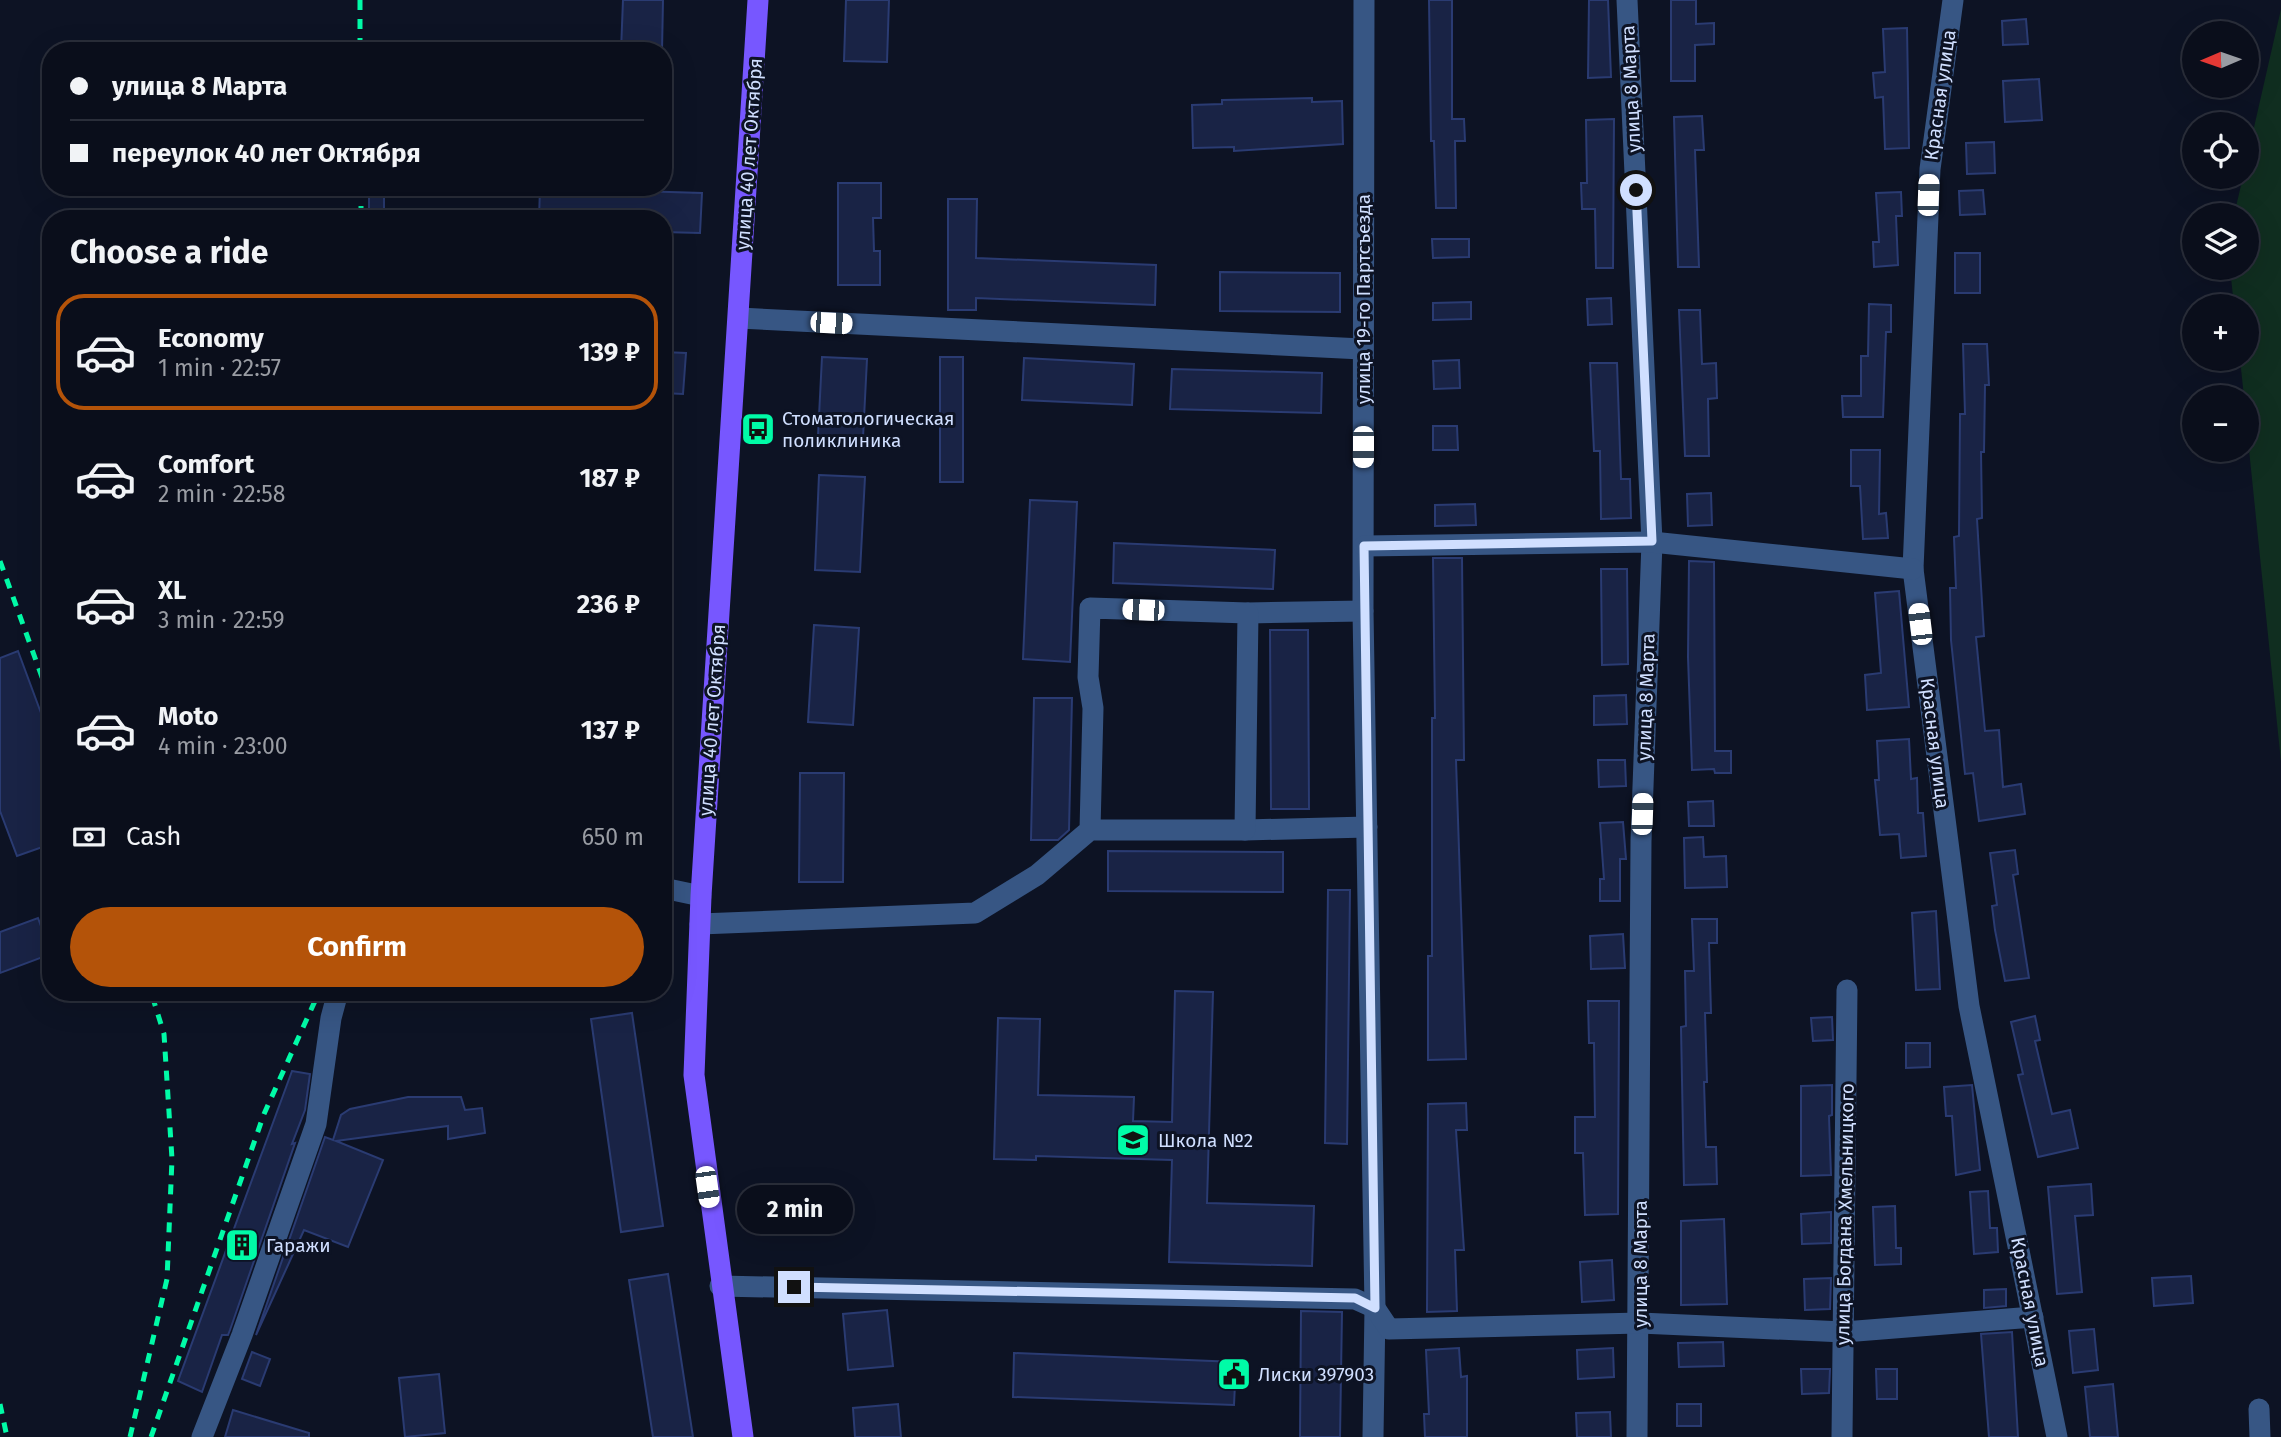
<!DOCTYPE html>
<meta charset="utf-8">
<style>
:root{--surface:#0a0e1b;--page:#181c28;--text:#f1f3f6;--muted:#999ca3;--line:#2a2e3a;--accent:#b45309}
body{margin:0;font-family:"Fira Sans",sans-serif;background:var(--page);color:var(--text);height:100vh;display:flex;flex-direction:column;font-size:26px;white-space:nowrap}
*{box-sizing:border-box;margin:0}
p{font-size:23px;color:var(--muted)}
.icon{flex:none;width:38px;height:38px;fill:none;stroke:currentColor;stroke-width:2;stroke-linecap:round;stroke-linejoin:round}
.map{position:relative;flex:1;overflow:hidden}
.panel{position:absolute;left:42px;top:210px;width:630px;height:791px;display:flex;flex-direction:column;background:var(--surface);border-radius:28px;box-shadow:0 7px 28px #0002,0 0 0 2px var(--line)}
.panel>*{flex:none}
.guide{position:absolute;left:42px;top:42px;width:630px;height:154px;border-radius:28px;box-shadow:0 7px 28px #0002,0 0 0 2px var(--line);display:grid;align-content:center;height:154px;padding:0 28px;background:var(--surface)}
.needle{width:46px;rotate:268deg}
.tools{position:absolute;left:2182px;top:21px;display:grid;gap:14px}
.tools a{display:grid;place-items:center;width:77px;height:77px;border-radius:50%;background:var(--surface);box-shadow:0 7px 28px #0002,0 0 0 2px var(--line);font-size:35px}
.end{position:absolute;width:32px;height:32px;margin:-16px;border:9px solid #d0dfff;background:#111;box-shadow:0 0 0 4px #111}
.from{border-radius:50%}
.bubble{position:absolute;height:49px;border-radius:24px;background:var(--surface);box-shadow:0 7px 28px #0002,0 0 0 2px var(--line);font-size:23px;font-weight:700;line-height:49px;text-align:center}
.car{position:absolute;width:21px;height:42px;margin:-21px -10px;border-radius:9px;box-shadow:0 0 5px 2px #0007;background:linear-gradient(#fff 24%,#345 0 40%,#fff 0 76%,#345 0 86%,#fff 0)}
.guide b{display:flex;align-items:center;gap:24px;height:66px;font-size:26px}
.guide b+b{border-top:2px solid var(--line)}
.guide i{width:18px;height:18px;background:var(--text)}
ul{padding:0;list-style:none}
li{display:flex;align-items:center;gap:21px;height:116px;margin:0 14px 10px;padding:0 14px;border:4px solid transparent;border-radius:28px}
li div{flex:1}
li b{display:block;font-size:26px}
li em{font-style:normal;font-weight:700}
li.on{border-color:var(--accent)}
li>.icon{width:63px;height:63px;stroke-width:1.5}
h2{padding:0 28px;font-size:32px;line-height:84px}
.pay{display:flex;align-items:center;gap:18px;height:77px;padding:0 28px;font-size:26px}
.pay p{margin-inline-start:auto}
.cta{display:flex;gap:14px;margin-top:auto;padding:14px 28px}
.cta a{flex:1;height:80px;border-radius:42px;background:var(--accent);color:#fff;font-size:28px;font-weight:700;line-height:80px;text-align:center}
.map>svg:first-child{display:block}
</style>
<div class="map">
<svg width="2281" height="1437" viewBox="0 0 2281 1437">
<rect width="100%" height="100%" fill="#0d1324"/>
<path fill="#102e20" d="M2281,9V762L2247,430V397H2244L2240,359H2247V306H2234L2230,268H2247V215H2234L2243,177H2247V158Z"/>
<g fill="#192345" stroke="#2a3b72" stroke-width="2">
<path d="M623,0H663L662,51H621Z"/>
<path d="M846,0H889L887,62L844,61Z"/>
<path d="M1429,0H1452V119H1464L1465,141H1455L1456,208H1436L1434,141H1431Z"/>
<path d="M1589,0H1608L1611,77L1588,78Z"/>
<path d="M1671,0H1696V24L1714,23V44L1695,45V81H1671Z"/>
<path d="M2026,19L2028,44L2003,45L2002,21Z"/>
<path d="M1907,28L1909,148L1885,149L1883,97L1875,98L1873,73L1885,72L1883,29Z"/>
<path d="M2039,79L2042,120L2005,122L2003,81Z"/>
<path d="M1312,98V102L1342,101L1343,144L1234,151V147L1193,148L1192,105L1222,104V100Z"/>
<path d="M1702,116L1704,150H1695L1699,267H1678L1674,117Z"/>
<path d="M1614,119L1613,268H1596L1595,209H1582L1581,183H1587L1586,120Z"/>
<path d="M1994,142L1995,173L1967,174L1966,143Z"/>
<path d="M838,183H881V218H873L874,251H880V285H838Z"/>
<rect x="369" y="187" width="15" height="32"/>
<path d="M540,188L702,193L700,233L663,232V219H539Z"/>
<path d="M1983,190L1985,214L1960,215L1959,191Z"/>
<path d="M1901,192L1902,216H1896L1898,265L1874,267L1873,242H1879L1876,193Z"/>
<path d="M948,199H977L976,258L1156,265L1155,305L976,298V310H948Z"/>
<path d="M1432,239H1469V257L1433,258Z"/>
<rect x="1955" y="253" width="25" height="40"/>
<path d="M1220,272L1340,273V312L1220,311Z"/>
<path d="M1611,298L1612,324L1588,325L1587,299Z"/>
<path d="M1471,302V319L1433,320V303Z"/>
<path d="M1869,304L1891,305V332H1886L1883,417H1843L1842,396H1861V356H1868Z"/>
<path d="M1679,310H1700L1702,364L1716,363L1717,398L1708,399L1709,456H1685Z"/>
<path d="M1963,344H1987L1989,385H1985L1984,452H1981L1982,518L1977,519L1984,636L1976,637L1985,731L1999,730L2003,787L2021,784L2025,814L1979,821L1973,773L1965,774L1951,640L1950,588H1956L1954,537L1959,536L1960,414H1965Z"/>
<path d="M663,352L686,353L683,394L663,393Z"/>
<path d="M822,357L867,359L863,438L818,436Z"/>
<rect x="940" y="357" width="23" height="125"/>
<path d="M1024,358L1134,364L1132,405L1022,400Z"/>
<path d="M1459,360L1460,388L1434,389L1433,361Z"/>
<path d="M1590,363H1617L1621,479H1630L1631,518L1601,519L1600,451H1594Z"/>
<path d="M1172,369L1322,373L1321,413L1170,409Z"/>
<path d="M1433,426H1457L1458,450H1433Z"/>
<path d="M1851,450H1880L1879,514L1886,513L1888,538L1863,539L1860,486H1851Z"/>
<path d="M819,475L865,477L860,572L815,570Z"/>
<path d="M1711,493L1712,525L1688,526L1687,494Z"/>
<path d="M1030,500L1077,502L1070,662L1023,659Z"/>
<path d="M1475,504L1476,525L1435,526V505Z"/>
<path d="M1114,543L1275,550L1273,589L1113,583Z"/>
<path d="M1433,558H1462L1464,760H1456L1466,1059L1428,1060V956H1432V718H1435Z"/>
<path d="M1689,561L1714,562L1715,751H1731V773H1715L1714,769L1692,770L1688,657Z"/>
<path d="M1601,569H1627L1628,664L1602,665Z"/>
<path d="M1899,591L1909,707L1867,710L1865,675L1881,673L1875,593Z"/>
<path d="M814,625L859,628L853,725L808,722Z"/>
<path d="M1270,630H1308L1309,809H1271Z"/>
<path d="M18,651L51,740V844L17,856L0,811V658Z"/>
<path d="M1626,695L1627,724L1594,725V696Z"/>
<path d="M1034,698H1072L1069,830L1058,840H1031Z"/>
<path d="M1909,739L1911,779L1917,778L1918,813H1923L1926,856L1901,858L1899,834L1880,835L1875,780H1879L1877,741Z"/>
<path d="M1598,760H1625L1626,786L1599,787Z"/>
<path d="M800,773H844L843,882H799Z"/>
<path d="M1713,801L1714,826H1689L1688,802Z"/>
<path d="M1623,822L1626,859H1620V901H1600V879H1604L1600,823Z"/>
<path d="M1703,837L1704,857L1726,856L1727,887L1685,888L1684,838Z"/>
<path d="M2015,850L2018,874L2013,875L2029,978L2005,981L1995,930L1992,906L1997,905L1990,853Z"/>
<path d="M1108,851L1283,852V892L1108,891Z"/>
<path d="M1328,890H1350L1347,1144L1325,1143Z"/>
<path d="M1936,911L1940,989L1916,990L1912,913Z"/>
<path d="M38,918L51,954L0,973V932Z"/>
<path d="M1692,919H1717V943H1709L1711,1013H1705L1707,1082H1704L1706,1147H1716L1717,1184L1684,1185L1681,1027L1686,1026L1685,971H1694Z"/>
<path d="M1623,934L1625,968L1591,969L1590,936Z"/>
<path d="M1175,991L1213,992L1207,1203L1314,1206L1312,1266L1169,1262L1172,1160L1036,1156V1160L994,1159L998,1018L1040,1019L1038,1095L1134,1097L1133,1121L1172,1122Z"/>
<path d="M1588,1001H1619L1618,1214L1585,1215L1583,1153H1575V1117H1595L1594,1043H1589Z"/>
<path d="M632,1013L663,1226L621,1232L591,1019Z"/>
<path d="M2035,1016L2040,1040L2035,1041L2052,1114L2070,1110L2078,1148L2038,1157L2018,1075L2023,1074L2011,1022Z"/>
<path d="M1832,1017L1833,1040L1813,1041L1811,1018Z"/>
<path d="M1906,1043H1930V1067L1906,1068Z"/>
<path d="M292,1071L310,1074L305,1110L292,1144L295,1143L230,1330L228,1335H222L202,1392L178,1381Z"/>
<path d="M1832,1085V1115L1829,1116L1831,1175L1801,1176V1086Z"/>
<path d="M1972,1085L1980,1170L1956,1175L1952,1116H1946L1944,1087Z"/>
<path d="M408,1097H461L465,1110L482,1108L485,1133L448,1139V1126L336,1141L383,1160L348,1247L304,1230L256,1335L325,1137L333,1140L341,1115L350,1109Z"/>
<path d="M1466,1103L1467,1130H1456L1464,1250H1455L1457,1311L1427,1312L1428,1104Z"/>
<path d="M2091,1184L2093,1215L2075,1216L2082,1292L2057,1294L2048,1187Z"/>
<path d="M1988,1191L1990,1228H1997L1998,1252L1974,1254L1970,1192Z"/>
<path d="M1895,1206L1896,1248H1901V1264L1875,1265L1873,1207Z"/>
<path d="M1831,1212V1243L1802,1244L1801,1214Z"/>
<path d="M1724,1219L1727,1304L1681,1305V1221Z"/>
<path d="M1612,1260L1614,1300L1582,1302L1580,1262Z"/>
<path d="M668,1274L693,1437H653L629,1280Z"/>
<path d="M2191,1276L2193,1303L2154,1306L2152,1278Z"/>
<path d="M1831,1278L1830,1309L1805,1310L1804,1279Z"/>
<path d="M2006,1289V1306L1984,1308V1290Z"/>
<path d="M887,1310L893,1366L848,1370L843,1314Z"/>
<path d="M1301,1311L1342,1312L1340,1437H1300Z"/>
<path d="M2094,1329L2098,1370L2073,1373L2069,1331Z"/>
<path d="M2012,1332L2018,1437H1989L1981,1334Z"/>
<path d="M1723,1342L1724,1366L1679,1367L1678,1343Z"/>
<path d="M1459,1348L1461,1377L1467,1376V1437H1425L1424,1414H1429L1426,1350Z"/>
<path d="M1613,1348L1614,1377L1578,1379L1577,1350Z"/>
<path d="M252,1352L270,1359L260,1386L242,1379Z"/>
<path d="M1014,1353L1236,1362L1234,1405L1013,1397Z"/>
<path d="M1801,1369H1830L1829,1393L1802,1394Z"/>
<path d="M1876,1369H1897V1399H1877Z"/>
<path d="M439,1374L445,1433L405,1437L399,1378Z"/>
<path d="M2113,1384L2118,1437H2090L2085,1387Z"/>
<path d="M898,1404L901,1437H855L853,1408Z"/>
<rect x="1677" y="1404" width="24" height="22"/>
<path d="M233,1410L309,1433V1437H225Z"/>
<path d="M1610,1412L1611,1437H1577L1576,1413Z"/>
</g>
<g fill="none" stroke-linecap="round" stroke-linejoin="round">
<g stroke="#375684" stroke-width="21">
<path d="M1364,0L1363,611L1375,1308L1373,1437"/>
<path d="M1627,0L1652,542L1641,841L1637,1437"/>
<path d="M1953,0L1930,169L1913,569L1969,1006L2057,1437"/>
<path d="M739,318L1362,349"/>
<path d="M1364,546L1652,542L1913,569"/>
<path d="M1248,613L1363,611"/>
<path d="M1245,830L1367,827"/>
<path d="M663,888L701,896"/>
<path d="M700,924L975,913L1037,875L1090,830H1245L1248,613L1090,608L1088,677L1093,708L1090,830"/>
<path d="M720,1286L1355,1299L1375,1308L1389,1329L1640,1323L1844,1332L2033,1317"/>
<path d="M2259,1409L2260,1437"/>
<path d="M202,1437L242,1335L316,1124L331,1018L338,992"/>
<path d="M1842,1437L1847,990"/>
</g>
<path stroke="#7757ff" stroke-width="21" d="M743,1437L694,1075L701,896L758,0"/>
<g stroke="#00fba7" stroke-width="5" stroke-dasharray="10 9" stroke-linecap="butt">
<path d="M360,0V51"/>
<path d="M361,187V219"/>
<path d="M0,561L51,702"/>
<path d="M0,1404L7,1437"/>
<path d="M130,1437L167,1279L172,1159L164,1034L151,992"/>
<path d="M151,1437L264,1114L319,992"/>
</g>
</g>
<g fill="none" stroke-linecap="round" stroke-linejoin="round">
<path stroke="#d0dfff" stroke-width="9" d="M794,1287L1355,1298L1375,1308L1364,546L1652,541L1636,190"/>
</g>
<defs>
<g id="bus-square" transform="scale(1.75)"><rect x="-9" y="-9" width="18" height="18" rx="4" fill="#00fba7" stroke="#0d1324"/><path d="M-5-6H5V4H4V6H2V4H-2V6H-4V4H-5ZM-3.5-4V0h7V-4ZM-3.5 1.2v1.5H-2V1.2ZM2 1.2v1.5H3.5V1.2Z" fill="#111"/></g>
<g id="school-square" transform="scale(1.75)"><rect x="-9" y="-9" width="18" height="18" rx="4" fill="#00fba7" stroke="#0d1324"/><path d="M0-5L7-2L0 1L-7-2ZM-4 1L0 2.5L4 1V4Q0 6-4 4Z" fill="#111"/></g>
<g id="building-square" transform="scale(1.75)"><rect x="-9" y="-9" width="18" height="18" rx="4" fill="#00fba7" stroke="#0d1324"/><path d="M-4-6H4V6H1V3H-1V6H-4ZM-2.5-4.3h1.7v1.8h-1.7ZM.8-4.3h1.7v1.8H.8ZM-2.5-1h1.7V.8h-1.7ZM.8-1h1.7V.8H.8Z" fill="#111"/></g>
<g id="civic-square" transform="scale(1.75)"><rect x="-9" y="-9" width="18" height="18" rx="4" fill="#00fba7" stroke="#0d1324"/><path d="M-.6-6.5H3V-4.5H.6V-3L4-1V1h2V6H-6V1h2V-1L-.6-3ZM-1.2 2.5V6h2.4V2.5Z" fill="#111"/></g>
</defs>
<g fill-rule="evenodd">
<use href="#bus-square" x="758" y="429"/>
<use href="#school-square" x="1133" y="1140"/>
<use href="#building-square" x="242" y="1245"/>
<use href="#civic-square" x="1234" y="1374"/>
</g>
<g text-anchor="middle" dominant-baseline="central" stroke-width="6" stroke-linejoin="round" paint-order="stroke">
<g font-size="19" fill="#d0dfff" stroke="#0d1324">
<text transform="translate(1631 89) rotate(-93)">улица 8 Марта</text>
<text transform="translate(1940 95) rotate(-82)">Красная улица</text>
<text transform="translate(749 154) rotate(-86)">улица 40 лет Октября</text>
<text transform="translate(1363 299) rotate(-90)">улица 19-го Партсъезда</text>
<text transform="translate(1646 697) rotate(-88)">улица 8 Марта</text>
<text transform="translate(712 720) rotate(-86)">улица 40 лет Октября</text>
<text transform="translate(1935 743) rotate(83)">Красная улица</text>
<text transform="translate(1845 1214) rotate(-89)">улица Богдана Хмельницкого</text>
<text transform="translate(1640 1264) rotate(-90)">улица 8 Марта</text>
<text transform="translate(2030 1302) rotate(79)">Красная улица</text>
</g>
<g font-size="19" fill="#d0dfff" stroke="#0d1324" text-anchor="start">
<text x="782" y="418">Стоматологическая<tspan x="782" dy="22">поликлиника</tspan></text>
<text x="1158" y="1140">Школа №2</text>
<text x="266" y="1245">Гаражи</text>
<text x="1258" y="1374">Лиски 397903</text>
</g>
</g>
</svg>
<div class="tools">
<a><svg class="needle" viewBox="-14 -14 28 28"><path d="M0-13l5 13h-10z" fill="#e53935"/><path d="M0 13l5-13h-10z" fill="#999ca3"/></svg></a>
<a><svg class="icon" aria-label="locate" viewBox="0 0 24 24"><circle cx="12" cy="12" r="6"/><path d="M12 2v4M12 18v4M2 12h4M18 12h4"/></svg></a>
<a><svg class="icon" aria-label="layers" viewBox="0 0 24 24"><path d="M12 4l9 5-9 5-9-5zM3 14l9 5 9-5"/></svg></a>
<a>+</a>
<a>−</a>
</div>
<i class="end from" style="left:1636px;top:190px"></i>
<i class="end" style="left:794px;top:1287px"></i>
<div class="bubble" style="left:737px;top:1185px;width:116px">2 min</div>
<i class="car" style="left:1928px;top:195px;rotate:2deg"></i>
<i class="car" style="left:831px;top:323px;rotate:93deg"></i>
<i class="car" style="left:1363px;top:447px;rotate:180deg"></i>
<i class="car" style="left:1143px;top:610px;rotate:272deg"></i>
<i class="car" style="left:1920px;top:624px;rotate:353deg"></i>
<i class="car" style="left:1642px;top:814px;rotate:2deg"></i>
<i class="car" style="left:707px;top:1187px;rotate:172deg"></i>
<div class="guide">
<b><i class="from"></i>улица 8 Марта</b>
<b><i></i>переулок 40 лет Октября</b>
</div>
<section class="panel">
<h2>Choose a ride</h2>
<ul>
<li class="on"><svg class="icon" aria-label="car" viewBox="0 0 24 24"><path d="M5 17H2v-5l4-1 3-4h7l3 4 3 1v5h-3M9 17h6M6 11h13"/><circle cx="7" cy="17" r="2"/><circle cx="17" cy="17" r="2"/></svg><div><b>Economy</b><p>1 min · 22:57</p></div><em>139 ₽</em></li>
<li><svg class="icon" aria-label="car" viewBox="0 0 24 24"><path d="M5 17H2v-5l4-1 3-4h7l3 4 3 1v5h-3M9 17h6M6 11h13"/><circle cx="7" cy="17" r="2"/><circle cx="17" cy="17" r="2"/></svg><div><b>Comfort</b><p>2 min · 22:58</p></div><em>187 ₽</em></li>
<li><svg class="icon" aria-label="car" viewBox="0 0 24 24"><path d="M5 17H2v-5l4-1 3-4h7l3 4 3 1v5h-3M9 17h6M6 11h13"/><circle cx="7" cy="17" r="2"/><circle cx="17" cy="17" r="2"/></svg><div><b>XL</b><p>3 min · 22:59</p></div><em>236 ₽</em></li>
<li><svg class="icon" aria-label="car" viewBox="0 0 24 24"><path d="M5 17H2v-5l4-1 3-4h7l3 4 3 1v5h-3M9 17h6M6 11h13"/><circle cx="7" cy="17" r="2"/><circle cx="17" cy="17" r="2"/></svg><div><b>Moto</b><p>4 min · 23:00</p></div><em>137 ₽</em></li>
</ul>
<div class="pay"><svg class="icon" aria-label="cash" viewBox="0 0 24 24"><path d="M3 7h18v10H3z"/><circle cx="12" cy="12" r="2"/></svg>Cash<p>650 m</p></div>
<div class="cta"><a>Confirm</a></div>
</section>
</div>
